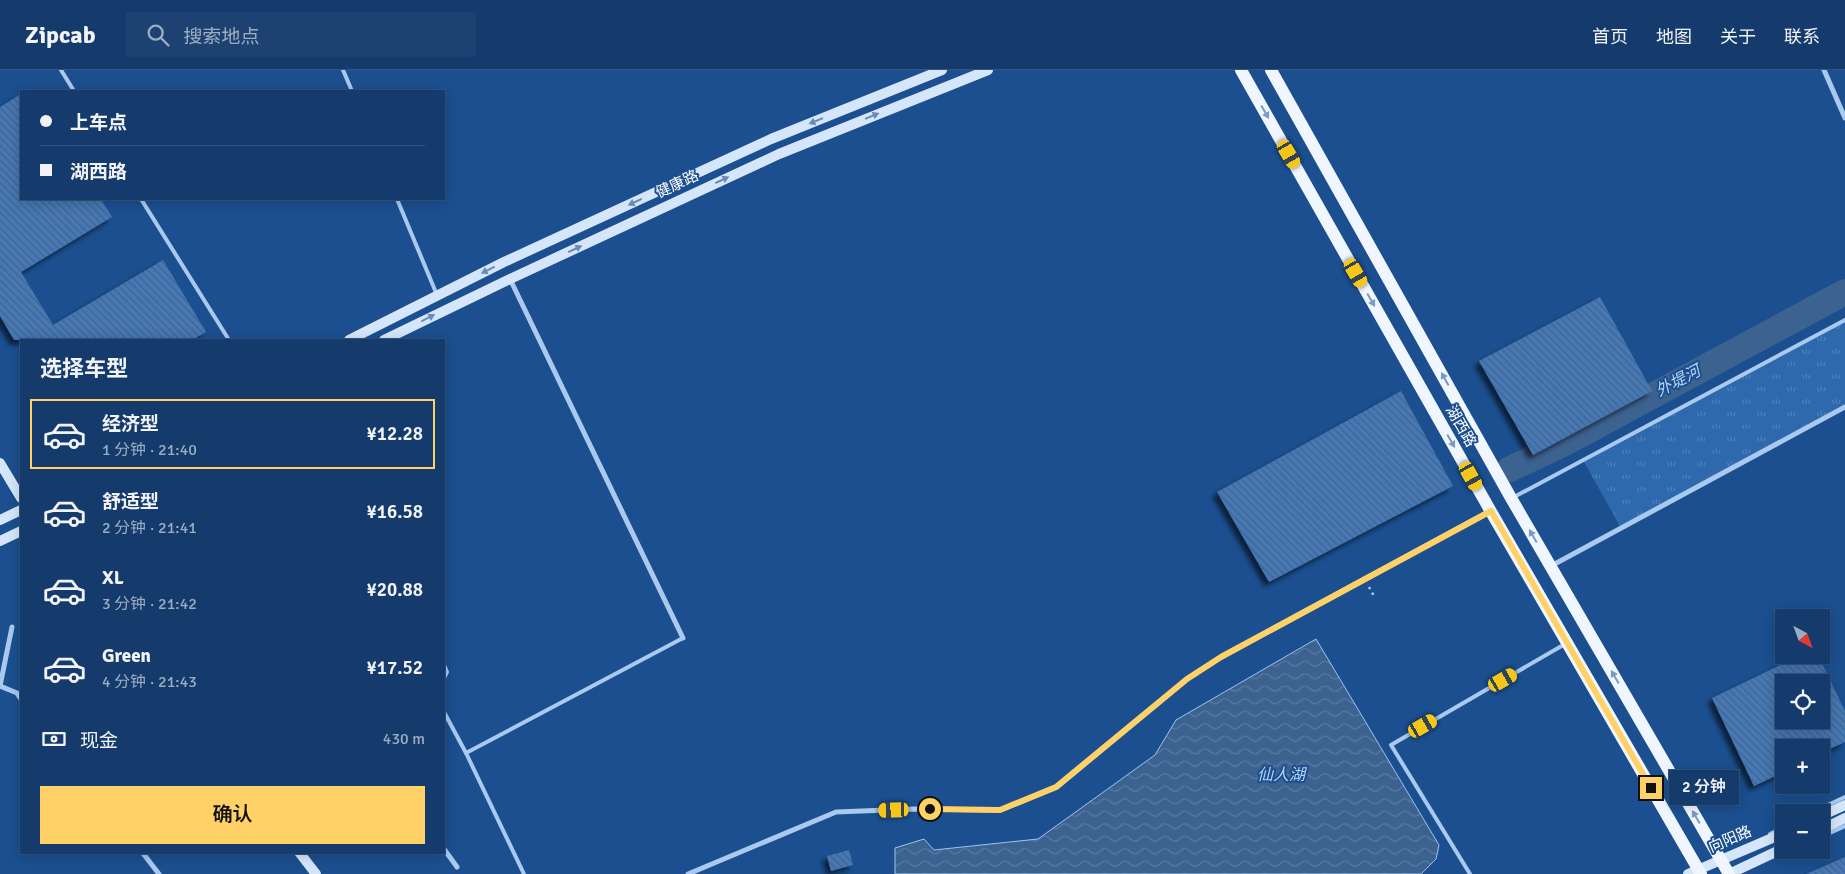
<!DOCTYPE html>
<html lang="zh">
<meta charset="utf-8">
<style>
:root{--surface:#143b6b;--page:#1d4271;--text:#f1f3f6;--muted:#9dadc1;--line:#33557e;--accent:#ffd166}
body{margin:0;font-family:Signika,"Noto Sans SC",sans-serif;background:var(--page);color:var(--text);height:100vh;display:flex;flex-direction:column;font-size:19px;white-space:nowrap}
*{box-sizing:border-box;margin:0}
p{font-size:16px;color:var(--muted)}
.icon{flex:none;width:28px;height:28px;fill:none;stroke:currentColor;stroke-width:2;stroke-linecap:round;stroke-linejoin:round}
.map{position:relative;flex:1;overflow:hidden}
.side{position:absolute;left:20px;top:269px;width:425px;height:515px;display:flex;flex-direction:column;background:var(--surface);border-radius:0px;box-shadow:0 2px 12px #0003,0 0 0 1px var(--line)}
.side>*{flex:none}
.top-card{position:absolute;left:20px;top:20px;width:425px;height:110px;border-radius:0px;box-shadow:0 2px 12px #0003,0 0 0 1px var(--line);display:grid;align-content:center;height:110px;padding:0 20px;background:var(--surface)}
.needle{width:32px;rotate:139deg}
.fabs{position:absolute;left:1775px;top:539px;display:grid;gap:10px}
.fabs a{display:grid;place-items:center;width:55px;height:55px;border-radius:0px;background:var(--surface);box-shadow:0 2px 12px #0003,0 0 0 1px var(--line);font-size:25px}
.end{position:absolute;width:22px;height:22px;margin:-11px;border:6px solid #ffd166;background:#111;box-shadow:0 0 0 2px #111}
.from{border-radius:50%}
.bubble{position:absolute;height:35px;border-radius:0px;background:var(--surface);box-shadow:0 2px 12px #0003,0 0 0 1px var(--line);font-size:16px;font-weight:600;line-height:35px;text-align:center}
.car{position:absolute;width:15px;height:30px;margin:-15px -8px;border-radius:6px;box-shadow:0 0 4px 1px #0007;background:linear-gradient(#f5c518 24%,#345 0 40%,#f5c518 0 76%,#345 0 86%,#f5c518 0)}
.top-card b{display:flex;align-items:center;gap:18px;height:48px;font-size:19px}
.top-card b+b{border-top:1px solid var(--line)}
.top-card i{width:12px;height:12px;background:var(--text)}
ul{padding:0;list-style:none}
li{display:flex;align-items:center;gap:15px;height:70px;margin:0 10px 8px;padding:0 10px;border:2px solid transparent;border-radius:0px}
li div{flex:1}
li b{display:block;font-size:19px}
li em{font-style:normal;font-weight:600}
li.on{border-color:var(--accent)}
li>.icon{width:45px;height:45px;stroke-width:1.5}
h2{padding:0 20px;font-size:22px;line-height:60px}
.pay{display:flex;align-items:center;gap:12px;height:55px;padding:0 20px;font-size:19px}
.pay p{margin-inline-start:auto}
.button{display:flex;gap:10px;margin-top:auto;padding:10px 20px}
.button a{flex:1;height:58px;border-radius:0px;background:var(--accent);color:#111;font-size:20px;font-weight:600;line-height:58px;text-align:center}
header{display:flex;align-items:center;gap:30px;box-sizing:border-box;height:70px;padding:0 25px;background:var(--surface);border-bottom:1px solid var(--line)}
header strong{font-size:24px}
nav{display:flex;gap:28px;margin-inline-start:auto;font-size:18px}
.search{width:350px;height:45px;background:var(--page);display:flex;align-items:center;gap:12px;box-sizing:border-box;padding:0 18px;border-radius:0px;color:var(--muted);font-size:19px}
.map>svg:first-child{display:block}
</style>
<header>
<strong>Zipcab</strong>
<div class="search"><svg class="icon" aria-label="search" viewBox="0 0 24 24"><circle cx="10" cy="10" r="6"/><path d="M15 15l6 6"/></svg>搜索地点</div>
<nav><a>首页</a><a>地图</a><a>关于</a><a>联系</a></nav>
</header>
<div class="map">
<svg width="1845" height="804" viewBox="0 0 1845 804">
<defs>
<pattern id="grass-tufts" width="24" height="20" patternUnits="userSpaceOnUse" patternTransform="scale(1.25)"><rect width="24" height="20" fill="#2e69ad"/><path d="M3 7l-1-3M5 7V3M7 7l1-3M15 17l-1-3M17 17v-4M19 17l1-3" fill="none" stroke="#4d80b9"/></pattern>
<pattern id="water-waves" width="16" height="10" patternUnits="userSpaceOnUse" patternTransform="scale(1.25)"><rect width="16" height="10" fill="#3c6290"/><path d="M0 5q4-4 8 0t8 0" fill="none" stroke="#597aa1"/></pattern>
<pattern id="building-back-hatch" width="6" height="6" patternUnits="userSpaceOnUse" patternTransform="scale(1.25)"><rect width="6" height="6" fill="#4478b7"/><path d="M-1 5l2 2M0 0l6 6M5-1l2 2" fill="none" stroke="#486282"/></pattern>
<filter id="shadow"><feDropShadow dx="-4.5" dy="4.5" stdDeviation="2.5" flood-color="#0009"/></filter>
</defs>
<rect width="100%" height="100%" fill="#1b4f8f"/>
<path fill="url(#grass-tufts)" d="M1845,250V337L1621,458L1583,390Z"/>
<path fill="url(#water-waves)" stroke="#9cc4f0" d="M1316,569L1439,775L1436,789L1421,804H895V778L924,769L934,780L1038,769L1155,685L1176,650Z"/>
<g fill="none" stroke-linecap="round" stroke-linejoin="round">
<path stroke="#3c6290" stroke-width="26" d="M1510,399L1565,373L1845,222"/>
</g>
<g fill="url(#building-back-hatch)" fill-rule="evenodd" filter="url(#shadow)">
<path d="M21,24V129H101L112,147L21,202L53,255L163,190L206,262L192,270H14L0,246V37Z"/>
<path d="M1600,227L1652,321L1533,385L1479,291Z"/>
<path d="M1401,321L1453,416L1269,512L1217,422Z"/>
<path d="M1801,585H1818L1845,641V672L1821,683V678H1784V702L1754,716L1712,628ZM1784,612H1821V650H1784Z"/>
<path d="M849,780L853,795L831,801L827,786Z"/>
<path d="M1845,787V804H1806Z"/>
</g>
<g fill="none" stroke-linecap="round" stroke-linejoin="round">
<path stroke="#a9c9ee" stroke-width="2.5" stroke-dasharray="2.5 4" stroke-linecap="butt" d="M1369,517L1375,528"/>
<g stroke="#a9c9ee" stroke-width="4">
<path d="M61,0L74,21"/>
<path d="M343,0L352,21"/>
<path d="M141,129L229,270"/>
<path d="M397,129L437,225"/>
<path d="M1514,427L1845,250"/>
<path d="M444,595L447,602L444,608"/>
<path d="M444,642L466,683L524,804"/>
<path d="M466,683L683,568"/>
<path d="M1813,742L1845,727"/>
<path d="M1770,764L1784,757"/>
<path d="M1821,767L1845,756"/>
<path d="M1783,783L1791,780"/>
<path d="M1470,804L1391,675L1565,574"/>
</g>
<g stroke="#a9c9ee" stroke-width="5">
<path d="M1824,0L1845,48"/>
<path d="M510,209L683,568"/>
<path d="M1551,496L1845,337"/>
<path d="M0,616L12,557"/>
<path d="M0,616L17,623L21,629"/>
<path d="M444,779L457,797"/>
<path d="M142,782L159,804"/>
<path d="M688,804L836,742L913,739L1000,740L1057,717L1187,609L1221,587L1490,441"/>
</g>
<g stroke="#d6e6fa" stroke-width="10">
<path d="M349,270L504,192L771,69L942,0"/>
<path d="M384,270L510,209L779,84L988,0"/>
<path d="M0,393L21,428"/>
<path d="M0,450L21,440"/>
<path d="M0,471L21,461"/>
<path d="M1821,746L1845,735"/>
<path d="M1821,760L1845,748"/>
<path d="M299,782L316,804"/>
<path d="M1688,804L1784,763"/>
<path d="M1729,804L1784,778"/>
</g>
<g stroke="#f0f6ff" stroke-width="12">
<path d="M1241,0L1490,440L1701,804"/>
<path d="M1271,0L1511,428L1729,804"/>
</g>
</g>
<defs><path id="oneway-solid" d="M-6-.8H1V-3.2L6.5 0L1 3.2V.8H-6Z" transform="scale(1.25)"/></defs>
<g fill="#7b9ac1">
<use href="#oneway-solid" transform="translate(1265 42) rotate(60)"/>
<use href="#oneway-solid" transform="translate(1371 230) rotate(60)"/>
<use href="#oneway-solid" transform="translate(1445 309) rotate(-119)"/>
<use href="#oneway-solid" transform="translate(1451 371) rotate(60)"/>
<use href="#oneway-solid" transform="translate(1533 466) rotate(-120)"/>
<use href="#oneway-solid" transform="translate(1615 607) rotate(-120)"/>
<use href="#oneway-solid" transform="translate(1696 747) rotate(-120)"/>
</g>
<g fill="#668bba">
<use href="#oneway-solid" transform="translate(872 46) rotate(-22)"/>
<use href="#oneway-solid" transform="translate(816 51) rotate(158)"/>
<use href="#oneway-solid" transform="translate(722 110) rotate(-25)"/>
<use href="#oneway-solid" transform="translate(635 132) rotate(155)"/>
<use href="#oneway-solid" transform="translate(575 179) rotate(-25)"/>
<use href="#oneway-solid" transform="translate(488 200) rotate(154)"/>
<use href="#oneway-solid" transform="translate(428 248) rotate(-27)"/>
</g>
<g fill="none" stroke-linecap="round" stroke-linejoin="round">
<path stroke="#ffd166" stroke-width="6" d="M930,739L1000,740L1056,717L1187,609L1221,587L1491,441L1651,718"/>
</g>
<g text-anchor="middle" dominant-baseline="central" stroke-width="4" stroke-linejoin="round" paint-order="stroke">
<g font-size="15" fill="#fff" stroke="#1b4f8f">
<text transform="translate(677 114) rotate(-25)">健康路</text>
<text transform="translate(1461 356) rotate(60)">湖西路</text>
<text transform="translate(1730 769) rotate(-23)">向阳路</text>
</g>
<g font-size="16" font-style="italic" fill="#b5d3f5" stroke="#1b4f8f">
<text transform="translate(1678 311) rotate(-28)">外堤河</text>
<text x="1281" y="705">仙人湖</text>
</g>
</g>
</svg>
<div class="fabs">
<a><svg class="needle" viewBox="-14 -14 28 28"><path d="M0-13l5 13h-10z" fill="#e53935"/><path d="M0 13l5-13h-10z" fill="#9dadc1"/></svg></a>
<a><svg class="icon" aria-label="locate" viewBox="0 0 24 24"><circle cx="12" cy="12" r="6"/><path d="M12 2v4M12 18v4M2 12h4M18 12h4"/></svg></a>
<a>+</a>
<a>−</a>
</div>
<i class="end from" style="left:930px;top:739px"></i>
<i class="end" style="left:1651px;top:718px"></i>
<div class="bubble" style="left:1669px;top:700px;width:70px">2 分钟</div>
<i class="car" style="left:1289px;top:84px;rotate:150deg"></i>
<i class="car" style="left:1356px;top:203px;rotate:150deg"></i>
<i class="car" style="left:1471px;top:406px;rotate:151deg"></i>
<i class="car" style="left:1503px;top:610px;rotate:60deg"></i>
<i class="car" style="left:1423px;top:656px;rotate:60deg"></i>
<i class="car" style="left:894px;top:740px;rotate:268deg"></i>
<div class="top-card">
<b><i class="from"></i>上车点</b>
<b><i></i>湖西路</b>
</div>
<section class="side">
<h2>选择车型</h2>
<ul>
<li class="on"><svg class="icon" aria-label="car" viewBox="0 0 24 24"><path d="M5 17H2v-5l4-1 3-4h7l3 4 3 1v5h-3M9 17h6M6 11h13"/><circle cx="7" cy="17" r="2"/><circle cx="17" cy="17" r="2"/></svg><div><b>经济型</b><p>1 分钟 · 21:40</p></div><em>¥12.28</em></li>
<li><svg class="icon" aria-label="car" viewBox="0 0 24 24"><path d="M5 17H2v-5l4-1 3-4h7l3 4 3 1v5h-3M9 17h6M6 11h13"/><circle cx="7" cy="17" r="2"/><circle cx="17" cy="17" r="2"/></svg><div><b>舒适型</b><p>2 分钟 · 21:41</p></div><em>¥16.58</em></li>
<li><svg class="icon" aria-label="car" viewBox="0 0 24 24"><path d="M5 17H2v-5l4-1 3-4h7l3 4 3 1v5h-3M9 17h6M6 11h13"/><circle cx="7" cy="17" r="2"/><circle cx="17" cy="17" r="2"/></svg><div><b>XL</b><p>3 分钟 · 21:42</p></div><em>¥20.88</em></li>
<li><svg class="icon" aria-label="car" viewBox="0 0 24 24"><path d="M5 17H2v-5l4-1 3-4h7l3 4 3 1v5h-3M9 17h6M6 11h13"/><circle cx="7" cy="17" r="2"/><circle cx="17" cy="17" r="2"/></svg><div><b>Green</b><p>4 分钟 · 21:43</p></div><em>¥17.52</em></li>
</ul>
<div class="pay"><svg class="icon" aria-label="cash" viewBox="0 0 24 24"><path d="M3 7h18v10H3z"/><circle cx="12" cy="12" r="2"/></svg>现金<p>430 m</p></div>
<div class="button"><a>确认</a></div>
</section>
</div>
